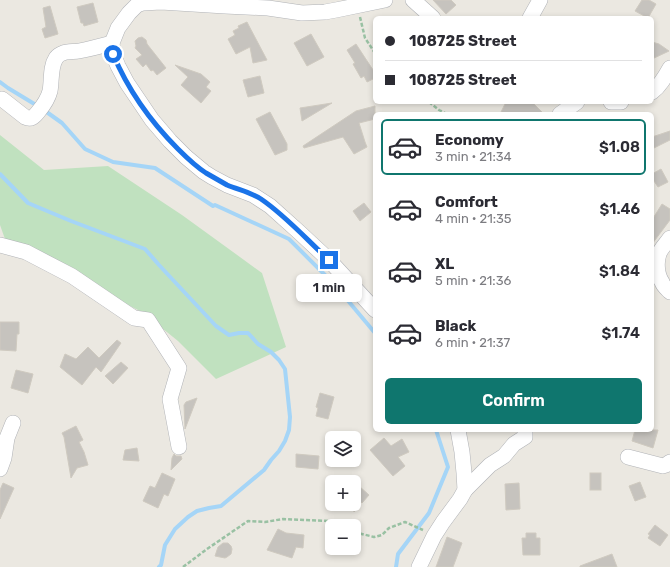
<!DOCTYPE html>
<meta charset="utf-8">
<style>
:root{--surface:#fff;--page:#f7f7f7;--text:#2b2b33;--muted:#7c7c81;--line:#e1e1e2;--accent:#0f766e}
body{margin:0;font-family:Rubik,sans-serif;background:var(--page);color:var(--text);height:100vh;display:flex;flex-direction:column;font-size:15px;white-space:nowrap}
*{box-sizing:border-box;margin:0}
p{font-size:13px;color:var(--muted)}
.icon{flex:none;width:22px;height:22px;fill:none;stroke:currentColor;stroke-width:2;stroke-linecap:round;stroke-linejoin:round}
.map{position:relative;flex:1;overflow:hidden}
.sheet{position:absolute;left:373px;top:112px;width:281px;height:320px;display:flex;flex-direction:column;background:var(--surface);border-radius:6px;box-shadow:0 2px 6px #0003}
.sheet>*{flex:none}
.top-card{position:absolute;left:373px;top:16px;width:281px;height:88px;border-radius:6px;box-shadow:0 2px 6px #0003;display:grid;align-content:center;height:88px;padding:0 12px;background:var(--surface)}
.fabs{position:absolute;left:325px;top:431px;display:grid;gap:8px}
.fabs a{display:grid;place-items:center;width:36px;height:36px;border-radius:6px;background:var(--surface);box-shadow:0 2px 6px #0003;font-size:20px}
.end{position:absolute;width:18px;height:18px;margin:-9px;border:5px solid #1a73e8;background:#fff;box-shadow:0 0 0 2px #fff}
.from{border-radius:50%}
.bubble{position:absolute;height:28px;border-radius:6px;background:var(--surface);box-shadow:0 2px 6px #0003;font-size:13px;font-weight:600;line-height:28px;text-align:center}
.top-card b{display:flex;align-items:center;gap:14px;height:38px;font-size:15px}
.top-card b+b{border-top:1px solid var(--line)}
.top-card i{width:10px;height:10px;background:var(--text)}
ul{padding:7px 0 0;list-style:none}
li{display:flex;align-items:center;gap:12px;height:56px;margin:0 8px 6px;padding:0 4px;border:2px solid transparent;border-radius:6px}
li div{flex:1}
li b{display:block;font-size:15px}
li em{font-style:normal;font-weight:600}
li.on{border-color:var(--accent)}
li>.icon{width:36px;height:36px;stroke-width:1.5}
.cta{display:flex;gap:8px;margin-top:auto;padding:8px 12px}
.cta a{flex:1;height:46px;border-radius:6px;background:var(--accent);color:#fff;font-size:16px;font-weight:600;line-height:46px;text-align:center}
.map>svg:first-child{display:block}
</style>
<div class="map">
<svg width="670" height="567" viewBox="0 0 670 567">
<rect width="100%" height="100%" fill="#ebe8e1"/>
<path fill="#c0e1bf" d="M0,135L44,170L108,166L182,215L262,273L286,347L216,379L178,341L142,312L108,295L5,239L0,225Z"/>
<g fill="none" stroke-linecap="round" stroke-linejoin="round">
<g stroke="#a5d5f7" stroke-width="4">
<path d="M0,82L8,88L41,108L62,123L85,149L113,162L155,168L213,206L215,205L289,239L334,284L375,333"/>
<path d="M0,174L28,203L71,221L145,249L159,265L216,326L229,335L239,333H248L258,344L271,352L279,360L285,369L290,417L289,430L285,441L279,451L271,460L264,470L221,506L209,508L197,511L188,517L175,529L165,545L161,565L159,567"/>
<path d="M396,567L398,554L429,513L448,467L436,430"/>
</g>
</g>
<g fill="#c6c3be" stroke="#cfcac0">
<path d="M433,0H451L456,5L446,14Z"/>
<path d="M642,0H649L656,4L648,18L635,11Z"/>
<path d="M93,3L98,22L84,26L83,23H81L77,7Z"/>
<path d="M50,6L58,34L45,38L42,29L46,27L43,8Z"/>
<path d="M247,22L248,24L267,60L253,63L250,47L236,54L228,39L235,35L233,31L239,28L238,26Z"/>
<path d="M311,34L324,57L307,66L294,43Z"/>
<path d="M142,37L146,40L147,44L166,68L157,75L153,70L151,71L146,64L143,67L136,59L142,55L135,48L136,46L135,41L138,38Z"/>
<path d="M652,42L659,44L669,51L652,59Z"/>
<path d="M356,44L375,73V78L367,82L364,76L361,78L353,64L355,63L347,50Z"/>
<path d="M175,65L201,74L210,82L206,87L211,91L201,103L181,85L188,77Z"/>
<path d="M260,76L264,93L248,97L243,80Z"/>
<path d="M506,102H532L544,114H500Z"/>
<path d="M332,103L302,121L300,108Z"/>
<path d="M375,106V119L359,123L365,142L367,147L354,154L343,137L304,148L303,146L356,111Z"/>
<path d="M270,112L287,144V150L275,155L256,119Z"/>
<path d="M670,131V140L652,149V137Z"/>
<path d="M661,169L668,182L658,187L652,178V174Z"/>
<path d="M364,203L371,212L360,221L353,211Z"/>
<path d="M662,204L670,209V220L652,244V220Z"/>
<path d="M0,322H19V334H17L16,351L0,350Z"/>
<path d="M117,340L121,343L101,372L96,367L82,385L60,367L65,354L76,359L88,347L99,358Z"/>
<path d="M121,362L128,368L113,384L105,376Z"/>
<path d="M16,370L33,374L28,393L11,388Z"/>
<path d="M320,393L334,397L328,419L316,416L318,408L316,407Z"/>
<path d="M197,398L185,429L184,405L186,402Z"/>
<path d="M76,426L83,440L79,442L84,452L88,465L77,468L71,478L64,437L62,433Z"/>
<path d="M635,430H658L653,448L632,441Z"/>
<path d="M384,438L391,446L402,439L409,452L398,457L405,466L393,476L370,450Z"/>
<path d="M137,448L139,461L123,460L125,450Z"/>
<path d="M174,454L176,456H181L182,459L171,470L172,458Z"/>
<path d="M296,454L319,456L318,469L296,467Z"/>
<path d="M162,473L175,479L168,496L164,494L158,508L143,501L150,486L155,488Z"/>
<rect x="590" y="473" width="11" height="17"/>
<path d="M640,482L646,497L635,501L629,486Z"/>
<path d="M3,483L14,488L0,519V490Z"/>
<path d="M519,483L520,509L506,510L505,484Z"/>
<path d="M359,486L369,495L362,503L360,501L354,512V491Z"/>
<path d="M655,525L668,535L660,546L648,538L650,535L648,534Z"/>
<path d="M278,529L286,533L304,535L303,548L296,547L292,558L267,550Z"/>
<path d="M526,533H536V538H540V555H523L522,538H526Z"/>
<path d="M447,537L462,543L453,567H436Z"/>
<path d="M223,543H228L231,546L232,549L231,554L227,557L225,558L215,556L218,547Z"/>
<path d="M612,554L617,567H580V566Z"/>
</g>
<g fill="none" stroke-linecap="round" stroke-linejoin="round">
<g stroke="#b1b3b7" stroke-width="16">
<g id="minor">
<path d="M413,0L433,18"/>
<path d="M530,18L540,0"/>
<path d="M652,92C660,86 665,77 670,68"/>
<path d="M2,99L25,117C31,120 34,117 38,112C43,106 48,99 50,91C52,81 50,67 56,58C58,55 60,54 63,53C68,51 74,52 79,51C90,49 101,46 112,43"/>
<path d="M611,102H621"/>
<path d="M560,114L577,102"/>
<path d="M670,238C666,244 661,248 659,254C656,262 657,275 662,282C663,286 667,289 670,292"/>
<path d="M0,245L26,252L72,276L134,318L148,320L179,368L170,399L179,447"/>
<path d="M375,310L329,260L299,232L270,206L253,195L227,185L212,177L204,172L186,157L170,141L152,120L127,83L118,66L113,54L112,43L118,28L129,13L137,5L143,3L161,2L225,6L268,8L302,13L325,12L336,10L385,0"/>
<path d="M628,457L663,466L666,465L670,462"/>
<path d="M0,469L4,458L7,438L13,423"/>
<path d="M465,490L490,465L504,456L514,444L525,437V430"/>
<path d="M419,567L434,536L443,522L460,499L465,490L464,473L462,452L458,430"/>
</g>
</g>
<g stroke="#99c1a3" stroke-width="2.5" stroke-dasharray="4 2" stroke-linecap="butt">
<path d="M360,17L365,38L375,53"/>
<path d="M429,102L439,110L447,114"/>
<path d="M354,532L374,537L382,535L389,528L405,522L423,530"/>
<path d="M183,567L207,549L248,521L265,522L283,519L330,521L339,526"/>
</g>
<use href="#minor" stroke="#fff" stroke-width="15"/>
</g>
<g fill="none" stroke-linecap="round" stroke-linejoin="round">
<path stroke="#1a73e8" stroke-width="5" d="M113,54C128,90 151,122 178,149C187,158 195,166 206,173C213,177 220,181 227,185C239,190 250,192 261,199C286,216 307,240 329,260"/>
</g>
</svg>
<div class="fabs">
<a><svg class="icon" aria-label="layers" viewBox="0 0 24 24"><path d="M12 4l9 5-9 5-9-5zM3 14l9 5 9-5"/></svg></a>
<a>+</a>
<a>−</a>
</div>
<i class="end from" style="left:113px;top:54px"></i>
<i class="end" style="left:329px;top:260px"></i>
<div class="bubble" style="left:296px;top:274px;width:66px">1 min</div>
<div class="top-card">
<b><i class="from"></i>108725 Street</b>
<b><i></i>108725 Street</b>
</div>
<section class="sheet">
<ul>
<li class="on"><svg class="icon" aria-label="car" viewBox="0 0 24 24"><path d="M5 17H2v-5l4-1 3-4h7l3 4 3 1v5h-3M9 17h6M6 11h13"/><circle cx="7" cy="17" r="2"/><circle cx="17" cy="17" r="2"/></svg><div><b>Economy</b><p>3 min · 21:34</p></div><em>$1.08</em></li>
<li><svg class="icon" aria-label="car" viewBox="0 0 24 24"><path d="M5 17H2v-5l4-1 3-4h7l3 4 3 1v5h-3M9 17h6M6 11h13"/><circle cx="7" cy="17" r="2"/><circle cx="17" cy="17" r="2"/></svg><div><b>Comfort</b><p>4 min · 21:35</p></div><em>$1.46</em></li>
<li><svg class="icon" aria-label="car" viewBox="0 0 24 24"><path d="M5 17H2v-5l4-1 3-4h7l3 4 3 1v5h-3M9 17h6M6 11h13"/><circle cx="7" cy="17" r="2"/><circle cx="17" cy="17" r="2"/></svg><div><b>XL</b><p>5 min · 21:36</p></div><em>$1.84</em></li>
<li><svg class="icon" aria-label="car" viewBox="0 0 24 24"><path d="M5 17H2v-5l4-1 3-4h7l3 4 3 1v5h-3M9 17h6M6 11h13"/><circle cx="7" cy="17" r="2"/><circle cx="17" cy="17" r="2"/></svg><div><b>Black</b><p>6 min · 21:37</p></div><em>$1.74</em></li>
</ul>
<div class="cta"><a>Confirm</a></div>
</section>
</div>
